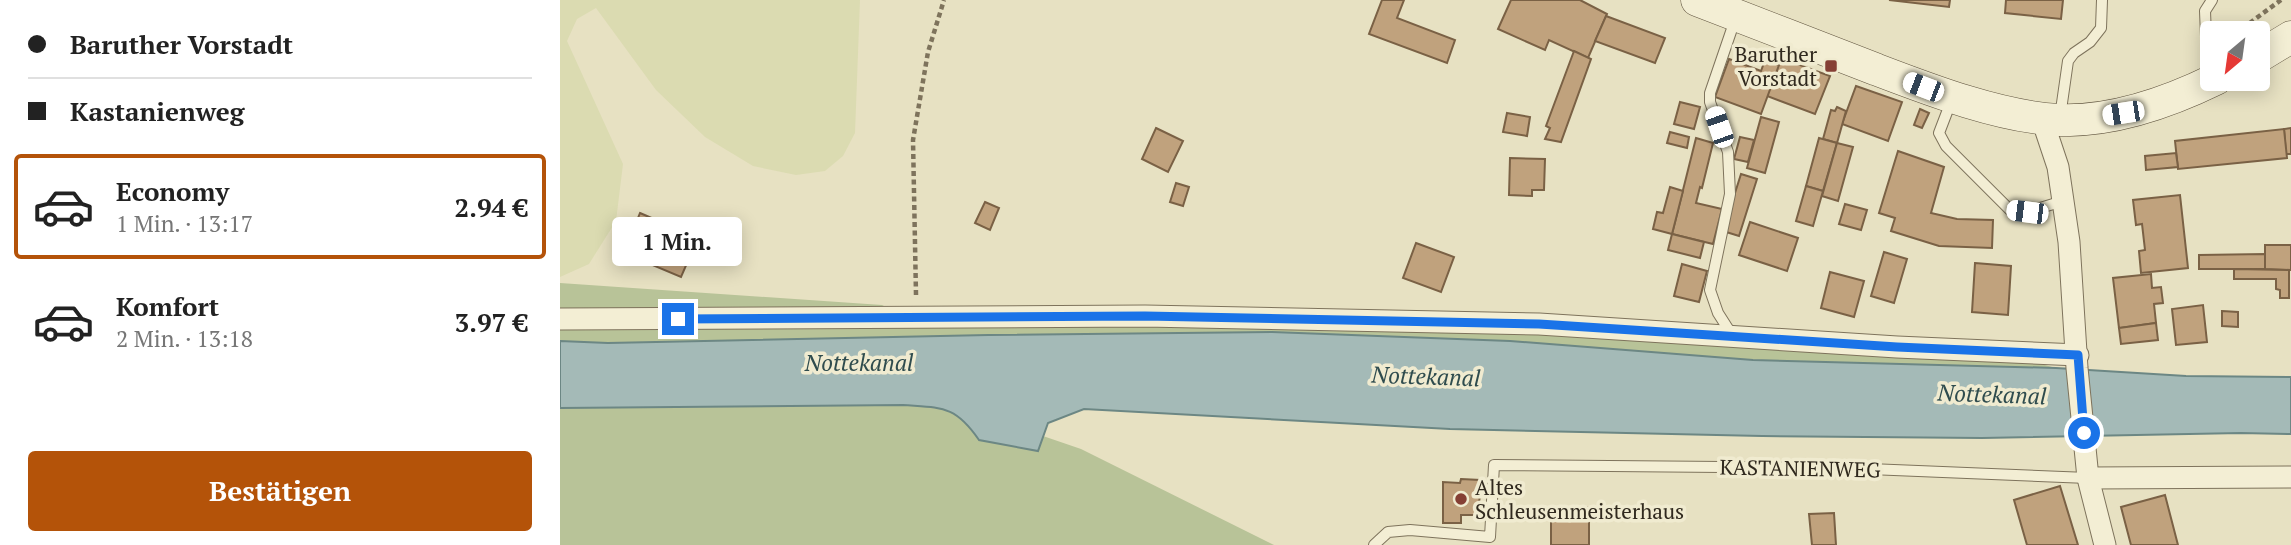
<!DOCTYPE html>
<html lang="de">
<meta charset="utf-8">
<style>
:root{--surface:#fff;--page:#f2f2f2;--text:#222;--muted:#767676;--line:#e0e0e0;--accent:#b45309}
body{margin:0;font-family:"PT Serif",serif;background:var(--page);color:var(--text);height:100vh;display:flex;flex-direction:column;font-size:26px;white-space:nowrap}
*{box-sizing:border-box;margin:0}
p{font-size:23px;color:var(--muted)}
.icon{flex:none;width:38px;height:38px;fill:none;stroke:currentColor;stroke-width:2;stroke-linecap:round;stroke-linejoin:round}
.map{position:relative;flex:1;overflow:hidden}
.side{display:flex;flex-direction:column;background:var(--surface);width:560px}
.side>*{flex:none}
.banner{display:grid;align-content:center;height:154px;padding:0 28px;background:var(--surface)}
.needle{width:46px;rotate:209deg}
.controls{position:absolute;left:1640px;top:21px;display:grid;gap:14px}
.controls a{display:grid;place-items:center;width:70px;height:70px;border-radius:7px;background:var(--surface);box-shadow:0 4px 18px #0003;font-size:35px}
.end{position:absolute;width:32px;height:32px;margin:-16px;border:9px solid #1a73e8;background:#fff;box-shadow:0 0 0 4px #fff}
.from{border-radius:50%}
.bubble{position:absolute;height:49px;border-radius:7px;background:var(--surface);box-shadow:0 4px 18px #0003;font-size:23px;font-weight:800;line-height:49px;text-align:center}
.car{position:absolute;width:21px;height:42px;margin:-21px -10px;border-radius:9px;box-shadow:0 0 5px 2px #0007;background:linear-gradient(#fff 24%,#345 0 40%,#fff 0 76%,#345 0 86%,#fff 0)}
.banner b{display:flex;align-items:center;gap:24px;height:66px;font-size:26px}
.banner b+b{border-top:2px solid var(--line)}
.banner i{width:18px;height:18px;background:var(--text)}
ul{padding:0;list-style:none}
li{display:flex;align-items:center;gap:21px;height:105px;margin:0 14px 10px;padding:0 14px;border:4px solid transparent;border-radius:7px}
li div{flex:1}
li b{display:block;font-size:26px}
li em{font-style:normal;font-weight:800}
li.selected{border-color:var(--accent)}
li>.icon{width:63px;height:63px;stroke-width:1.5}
.button{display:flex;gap:14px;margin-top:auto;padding:14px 28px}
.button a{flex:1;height:80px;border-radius:7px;background:var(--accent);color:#fff;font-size:28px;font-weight:800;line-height:80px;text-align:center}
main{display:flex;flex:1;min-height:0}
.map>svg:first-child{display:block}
</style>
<main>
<section class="side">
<div class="banner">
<b><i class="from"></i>Baruther Vorstadt</b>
<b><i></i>Kastanienweg</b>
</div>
<ul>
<li class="selected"><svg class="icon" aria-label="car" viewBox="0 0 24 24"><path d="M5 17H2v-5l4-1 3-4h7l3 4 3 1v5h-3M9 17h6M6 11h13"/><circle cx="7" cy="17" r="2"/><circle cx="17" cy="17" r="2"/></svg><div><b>Economy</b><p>1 Min. · 13:17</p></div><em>2.94 €</em></li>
<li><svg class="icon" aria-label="car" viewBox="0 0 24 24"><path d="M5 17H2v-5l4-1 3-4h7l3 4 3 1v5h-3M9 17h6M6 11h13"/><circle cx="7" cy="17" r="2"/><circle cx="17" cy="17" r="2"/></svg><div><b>Komfort</b><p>2 Min. · 13:18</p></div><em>3.97 €</em></li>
</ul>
<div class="button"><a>Bestätigen</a></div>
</section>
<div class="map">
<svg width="1731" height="545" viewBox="0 0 1731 545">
<rect width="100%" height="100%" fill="#e7e1c2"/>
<path fill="#dbdbb1" d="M0,0H300L295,133L283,156L265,171L236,175L193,166L145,137L96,90L36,8L17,19L7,41L63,164L56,221L29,264L0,277Z"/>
<g fill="#b8c398">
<path d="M0,283L322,305L359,324L984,329L1470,361L1496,368L1193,360L950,341L712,332L428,335L48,343L0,341Z"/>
<path d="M343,405C383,408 395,405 419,440L478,451L483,436L521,449L714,545H0V408Z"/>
</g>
<path fill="#a4bab7" stroke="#6c8784" stroke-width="2" d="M712,332L950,341L1193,360L1496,368L1626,376L1731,377V434L1681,433L1422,438L1202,436L890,429L524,409L488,423L478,451L419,440C395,405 382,408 343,405L0,408V341L48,343L428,335Z"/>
<g fill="#c0a27d" stroke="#7a6145" stroke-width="2">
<path d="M822,0H844L837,18L895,40L887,63L809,34Z"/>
<path d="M951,0H1020L1047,14L1028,58L989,40L985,50L938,29Z"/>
<path d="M1329,0H1390L1389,7Z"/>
<path d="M1446,0H1503L1501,19L1445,13Z"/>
<path d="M1046,16L1105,38L1095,63L1035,41Z"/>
<path d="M1014,51L1031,59L1001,142L985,139L990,128L986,126Z"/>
<path d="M1221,58L1270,76L1255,114L1207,96Z"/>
<path d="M1169,59L1201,71L1205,60L1219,65L1201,114L1155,97Z"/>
<path d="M1296,86L1342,102L1328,141L1282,124Z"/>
<path d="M1120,102L1140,107L1134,129L1114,124Z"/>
<path d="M1277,107L1286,111L1277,143L1263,139L1271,110L1275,111Z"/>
<path d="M1360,109L1369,113L1362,128L1354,125Z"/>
<path d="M947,113L970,117L967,136L943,132Z"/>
<path d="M1201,117L1219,122L1205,173L1187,168Z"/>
<path d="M596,128L623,141L608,172L582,159Z"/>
<path d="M1731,128V154H1726L1724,129Z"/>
<path d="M1724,129L1727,158L1618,169L1615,141Z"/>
<path d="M1110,132L1129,137L1127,148L1107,143Z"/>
<path d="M1180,137L1194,140L1188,162L1174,159Z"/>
<path d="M1136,138L1153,143L1142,188L1140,187L1136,203L1162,209L1153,244L1112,234Z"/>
<path d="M1259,138L1277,143L1263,191L1246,186Z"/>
<path d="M1277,143L1293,147L1278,201L1262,196Z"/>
<path d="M1338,151L1384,167L1371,213L1397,219L1433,220L1432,248L1379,246L1331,231L1335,218L1319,213Z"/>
<path d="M1616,153L1618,167L1586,170L1585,156Z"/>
<path d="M950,158L985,159L984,190H972V196L949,195Z"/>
<path d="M1181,174L1197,179L1179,236L1163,231Z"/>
<path d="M616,183L629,187L623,206L610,202Z"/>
<path d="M1246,186L1263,191L1253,226L1236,221Z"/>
<path d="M1110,187L1123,191L1112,234L1093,229L1097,212L1103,213Z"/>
<path d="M1620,195L1628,268L1581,273L1579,251L1585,250L1582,224L1576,225L1573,200Z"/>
<path d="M425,202L439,208L430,230L415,223Z"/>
<path d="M1285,204L1307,210L1301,230L1279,224Z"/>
<path d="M80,213L138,238L121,277L64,253Z"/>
<path d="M1190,222L1238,238L1227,271L1179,255Z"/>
<path d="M1112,234L1144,242L1140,258L1108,250Z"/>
<path d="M856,243L894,257L881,292L843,278Z"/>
<path d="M1705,245H1731V270L1705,269Z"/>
<path d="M1324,252L1347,259L1334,303L1311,296Z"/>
<path d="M1705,254V269H1639V255Z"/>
<path d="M1415,263L1451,266L1448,315L1412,312Z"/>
<path d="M1122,264L1147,271L1139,302L1114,296Z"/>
<path d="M1674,269L1729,270V298H1720V290L1716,289V279H1674Z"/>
<path d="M1270,272L1304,281L1294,317L1261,308Z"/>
<path d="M1591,274L1592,288L1601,287L1603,303L1594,304L1596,323L1559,328L1553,278Z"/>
<path d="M1643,305L1647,342L1616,345L1612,309Z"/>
<path d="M1662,311L1678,312V327L1662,326Z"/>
<path d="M1596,323L1598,340L1561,344L1559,328Z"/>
<path d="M901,479L920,480L919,515H901V523H883V482L900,483Z"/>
<path d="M1500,486L1518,545H1467L1454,500Z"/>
<path d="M1605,495L1618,545H1571L1561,507Z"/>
<rect x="991" y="507" width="38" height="38"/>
<path d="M1274,513L1276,545H1252L1249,514Z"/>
</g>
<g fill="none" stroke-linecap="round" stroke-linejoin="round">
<g stroke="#7e735c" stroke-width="12">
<g id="service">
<path d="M1652,71L1647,61L1645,11L1652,0"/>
<path d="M1392,99L1379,133L1386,146L1450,210L1467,212L1503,201"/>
<path d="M1500,117L1508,61L1514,53L1530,42L1541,28L1542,0"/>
<path d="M1172,335L1158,313L1150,290L1170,194L1168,152L1150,102V93L1176,17"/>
<path d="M814,545L828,532L850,530L930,537L934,465L1285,468L1528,478"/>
</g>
</g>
<g stroke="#7e735c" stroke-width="23">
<g id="minor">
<path d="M1486,118V131L1498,167L1509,242L1517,368L1528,478L1545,545"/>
<path d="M0,319L585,316L979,324L1337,347L1518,355"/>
<path d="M1528,478L1731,477"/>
</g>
</g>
<g stroke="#60543f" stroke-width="33">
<g id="secondary">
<path d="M1137,0C1196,23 1256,46 1315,69C1370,90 1440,117 1499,120C1553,122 1609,102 1656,79"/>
<path d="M1698,57L1731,37"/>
</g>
</g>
<g stroke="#7e735c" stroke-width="4.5" stroke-dasharray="5 3.5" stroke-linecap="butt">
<path d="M1676,33L1721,0"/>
<path d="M356,295L353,140L368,52L384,0"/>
</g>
<use href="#service" stroke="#f3eed4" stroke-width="10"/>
<use href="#minor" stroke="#f3eed4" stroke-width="21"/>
<use href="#secondary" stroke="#f3eed4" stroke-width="32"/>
</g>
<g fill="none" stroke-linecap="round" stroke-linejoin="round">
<path stroke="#1a73e8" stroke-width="9" d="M118,319L585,316L979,324L1337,347L1518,355L1524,433"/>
</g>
<g fill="#853f34" stroke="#f0ebd0" stroke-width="2.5">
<rect x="1264" y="59" width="14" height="14" rx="3.5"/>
<circle cx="901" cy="499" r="7"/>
</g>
<g text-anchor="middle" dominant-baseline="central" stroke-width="7" stroke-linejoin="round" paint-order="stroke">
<g font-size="21" fill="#30291e" stroke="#f0ebd0" text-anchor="end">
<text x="1257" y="54">Baruther<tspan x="1257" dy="24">Vorstadt</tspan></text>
<text x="915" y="487" text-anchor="start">Altes<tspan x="915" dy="24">Schleusenmeisterhaus</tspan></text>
</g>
<g font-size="21" fill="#30291e" stroke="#f0ebd0">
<text transform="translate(1240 468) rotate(1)">KASTANIENWEG</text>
</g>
<g font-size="23" font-style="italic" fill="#2f4c4e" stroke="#f0ebd0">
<text x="299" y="362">Nottekanal</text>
<text transform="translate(866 376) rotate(2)">Nottekanal</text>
<text transform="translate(1432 394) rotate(2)">Nottekanal</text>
</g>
</g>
</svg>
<div class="controls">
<a><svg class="needle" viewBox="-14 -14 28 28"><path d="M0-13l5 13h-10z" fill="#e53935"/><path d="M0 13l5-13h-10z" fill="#767676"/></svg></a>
</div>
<i class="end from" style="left:1524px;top:433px"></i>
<i class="end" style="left:118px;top:319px"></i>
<div class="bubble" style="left:52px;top:217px;width:130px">1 Min.</div>
<i class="car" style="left:1363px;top:87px;rotate:291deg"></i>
<i class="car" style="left:1563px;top:113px;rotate:261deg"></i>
<i class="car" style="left:1159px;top:127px;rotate:341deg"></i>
<i class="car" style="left:1467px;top:212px;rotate:277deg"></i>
</div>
</main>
